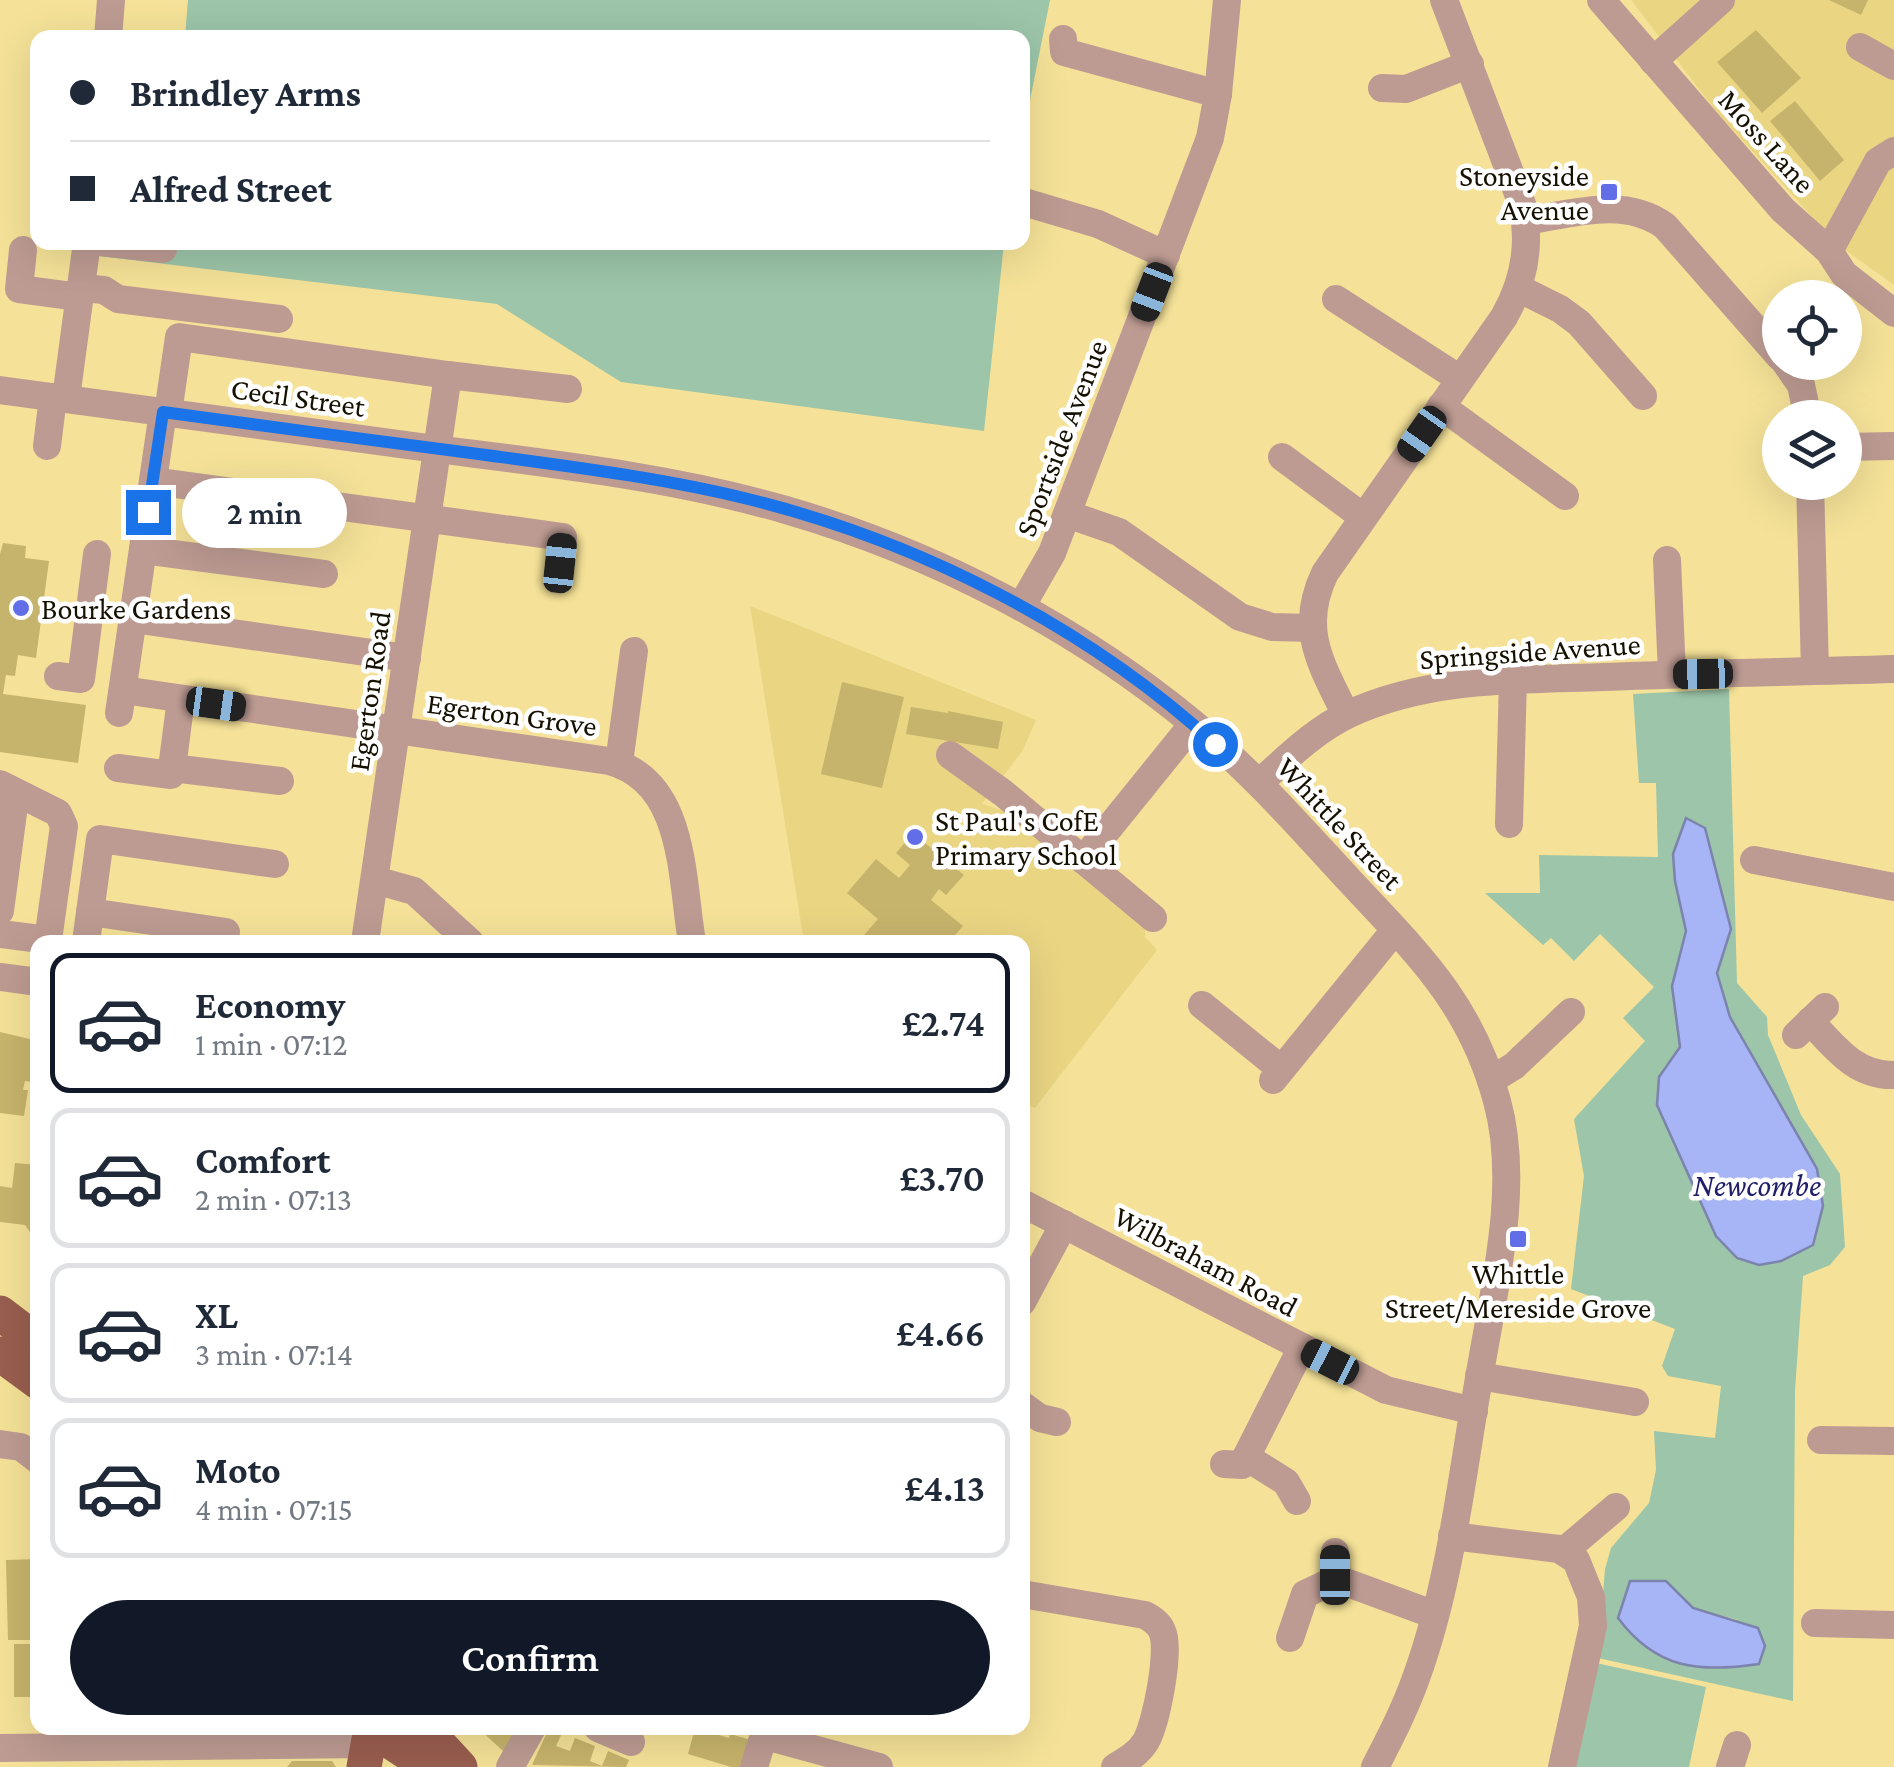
<!DOCTYPE html>
<meta charset="utf-8">
<style>
:root{--surface:#fff;--page:#f2f2f3;--text:#1f2937;--muted:#747a83;--line:#e0e1e3;--accent:#111827}
body{margin:0;font-family:"Crimson Pro",serif;background:var(--page);color:var(--text);height:100vh;display:flex;flex-direction:column;font-size:38px;white-space:nowrap}
*{box-sizing:border-box;margin:0}
p{font-size:32px;color:var(--muted)}
.icon{flex:none;width:55px;height:55px;fill:none;stroke:currentColor;stroke-width:2;stroke-linecap:round;stroke-linejoin:round}
.map{position:relative;flex:1;overflow:hidden}
.side{position:absolute;left:30px;top:935px;width:1000px;height:800px;display:flex;flex-direction:column;background:var(--surface);border-radius:20px;box-shadow:0 10px 40px #0002}
.side>*{flex:none}
.guide{position:absolute;left:30px;top:30px;width:1000px;height:220px;border-radius:20px;box-shadow:0 10px 40px #0002;display:grid;align-content:center;height:220px;padding:0 40px;background:var(--surface)}
.tools{position:absolute;left:1762px;top:280px;display:grid;gap:20px}
.tools a{display:grid;place-items:center;width:100px;height:100px;border-radius:50%;background:var(--surface);box-shadow:0 10px 40px #0002;font-size:50px}
.end{position:absolute;width:45px;height:45px;margin:-22px;border:12px solid #1a73e8;background:#fff;box-shadow:0 0 0 5px #fff}
.from{border-radius:50%}
.bubble{position:absolute;height:70px;border-radius:35px;background:var(--surface);box-shadow:0 10px 40px #0002;font-size:32px;font-weight:600;line-height:70px;text-align:center}
.car{position:absolute;width:30px;height:60px;margin:-30px -15px;border-radius:12px;box-shadow:0 0 8px 2px #0007;background:linear-gradient(#222 24%,#8ab4d8 0 40%,#222 0 76%,#8ab4d8 0 86%,#222 0)}
.guide b{display:flex;align-items:center;gap:35px;height:95px;font-size:38px}
.guide b+b{border-top:2px solid var(--line)}
.guide i{width:25px;height:25px;background:var(--text)}
ul{padding:18px 0 0;list-style:none}
li{display:flex;align-items:center;gap:30px;height:140px;margin:0 20px 15px;padding:0 20px;border:5px solid var(--line);border-radius:20px}
li div{flex:1}
li b{display:block;font-size:38px}
li em{font-style:normal;font-weight:600}
li.current{border-color:var(--accent)}
li>.icon{width:90px;height:90px;stroke-width:1.5}
.action{display:flex;gap:20px;margin-top:auto;padding:20px 40px}
.action a{flex:1;height:115px;border-radius:60px;background:var(--accent);color:#fff;font-size:40px;font-weight:600;line-height:115px;text-align:center}
.map>svg:first-child{display:block}
</style>
<div class="map">
<svg width="1894" height="1767" viewBox="0 0 1894 1767">
<rect width="100%" height="100%" fill="#f5e298"/>
<g fill="#ead583">
<path d="M1631,0H1894V285L1837,244L1715,110Z"/>
<path d="M750,606L1036,720L1023,750L982,804L1017,815L1145,927V937L1157,950L1035,1108L1023,1103L1022,942H804Z"/>
</g>
<g fill="#9cc5a9" fill-rule="evenodd">
<path d="M188,0H1050L1023,135L1022,38L185,37Z"/>
<path d="M101,242L1004,243L984,431L621,382L497,304L99,256Z"/>
<path d="M1729,689L1737,983L1767,1017L1768,1035L1801,1115L1840,1174L1845,1247L1830,1265L1803,1276L1795,1390L1793,1701L1598,1658L1605,1569L1611,1548L1649,1503L1656,1470L1654,1431L1715,1438L1721,1386L1668,1376L1662,1366L1675,1329L1571,1289L1584,1176L1574,1119L1645,1041L1623,1018L1654,987L1600,934L1574,961L1551,938L1543,945L1485,893H1540L1539,855L1658,857L1656,783H1639L1633,694ZM1686,819L1731,929L1717,973L1730,1017L1817,1169L1823,1206L1813,1245L1737,1258L1716,1237L1657,1105L1663,1069L1680,1047L1672,986L1686,931L1675,881L1673,854ZM1666,1581L1693,1608L1738,1620L1618,1618Z"/>
<path d="M1596,1663L1706,1687L1689,1767H1573Z"/>
</g>
<g fill="#a7b4f6" stroke="#7c83ac" stroke-width="2.5">
<path d="M1686,818L1705,828L1731,929L1717,973L1730,1017L1817,1169L1823,1206L1813,1245L1781,1261L1759,1265L1737,1258L1716,1236L1657,1105L1659,1077L1680,1047L1672,986L1686,931L1675,881L1673,854Z"/>
<path d="M1630,1581H1666L1693,1608L1758,1628L1765,1646L1759,1664C1699,1673 1656,1669 1618,1618Z"/>
</g>
<g fill="#c7b46c">
<path d="M1829,0H1868L1861,15Z"/>
<path d="M1756,30L1801,78L1762,113L1717,62Z"/>
<path d="M1795,101L1844,160L1820,181L1770,121Z"/>
<path d="M3,543L26,546L25,558L49,561L36,658L18,655L15,676L6,675L3,694L86,705L78,763L0,752V554Z"/>
<path d="M842,682L904,697L882,788L821,774Z"/>
<path d="M911,707L948,713V711L1003,722L998,749L906,734Z"/>
<path d="M913,833L964,875L946,895L939,889L931,900L963,926L949,942H858L878,919L847,893L876,859L899,878L910,865L896,853Z"/>
<path d="M0,1032L38,1041V1083L25,1081L23,1090H28L24,1116L0,1113Z"/>
<path d="M15,1163L38,1165V1233L30,1232L25,1225L0,1222V1186L12,1188Z"/>
<path d="M38,1559V1640H8L6,1560Z"/>
<rect x="14" y="1644" width="24" height="53"/>
<path d="M478,1728H522L508,1752L503,1751Z"/>
<path d="M549,1728L563,1731L556,1746L570,1751L575,1738L595,1746L590,1761L602,1766L608,1751L629,1760L626,1767L532,1765Z"/>
<path d="M695,1728L729,1738L730,1734L748,1739L744,1767H731L688,1754Z"/>
<path d="M292,1761H332L336,1767H287Z"/>
</g>
<g fill="none" stroke-linecap="round" stroke-linejoin="round">
<g stroke="#bd9b92" stroke-width="28">
<path d="M1601,0L1783,210L1829,251L1844,274L1894,313"/>
<path d="M108,38L111,0"/>
<path d="M1063,39L1064,52L1218,94"/>
<path d="M1860,47L1894,66"/>
<path d="M1653,61L1721,0"/>
<path d="M1382,88L1406,89L1470,64"/>
<path d="M1024,202L1098,224L1166,255"/>
<path d="M1526,221C1572,214 1624,196 1665,226L1780,357"/>
<path d="M100,242L163,249"/>
<path d="M23,250L19,289L79,297"/>
<path d="M1829,251L1878,161L1894,151"/>
<path d="M81,288L104,290L118,299L279,319"/>
<path d="M1518,288L1560,309L1579,323L1643,396"/>
<path d="M1336,299L1460,379"/>
<path d="M1785,362L1801,385L1808,418"/>
<path d="M448,375L568,389"/>
<path d="M0,390C146,409 291,429 436,449C553,464 672,477 786,510C934,553 1075,626 1194,724C1251,771 1300,827 1349,880C1416,952 1471,1003 1497,1101C1520,1184 1495,1284 1481,1367C1462,1471 1452,1579 1416,1678C1405,1709 1390,1738 1375,1767"/>
<path d="M66,398L87,242"/>
<path d="M1441,406L1565,496"/>
<path d="M168,413L179,337L448,375L365,942"/>
<path d="M47,446L53,397"/>
<path d="M1845,447L1894,446"/>
<path d="M1282,457L1363,517"/>
<path d="M153,481L563,537L560,563"/>
<path d="M1810,482L1815,671"/>
<path d="M1067,514L1119,532L1240,617L1272,627L1312,628"/>
<path d="M143,550L324,574"/>
<path d="M1667,560L1672,674"/>
<path d="M1021,607L1052,553L1210,138L1218,94L1227,0"/>
<path d="M133,619L407,658"/>
<path d="M58,676L81,679L97,554"/>
<path d="M123,690L609,761C686,781 681,878 692,942"/>
<path d="M119,713L163,412"/>
<path d="M1346,715C1321,664 1298,629 1325,573L1504,317C1524,282 1531,243 1522,204L1444,0"/>
<path d="M950,755L1003,793L1153,918"/>
<path d="M619,763L634,651"/>
<path d="M118,768L171,775L172,768L280,781"/>
<path d="M172,768L181,699"/>
<path d="M1259,783C1287,758 1315,730 1349,714C1429,677 1518,680 1604,677C1701,673 1797,672 1894,669"/>
<path d="M0,784L58,813L64,826L48,940L1,934L0,931"/>
<path d="M0,798L13,813L0,911"/>
<path d="M1509,824L1513,680"/>
<path d="M1083,860L1193,724"/>
<path d="M1754,860L1894,887"/>
<path d="M375,880L414,891L470,942"/>
<path d="M90,912L226,932"/>
<path d="M86,942L100,839L275,864"/>
<path d="M0,977L38,982"/>
<path d="M1202,1005L1281,1069"/>
<path d="M1810,1021C1835,1047 1855,1076 1894,1075"/>
<path d="M1796,1035L1825,1007"/>
<path d="M1273,1080L1395,930"/>
<path d="M1491,1080L1514,1066L1571,1012"/>
<path d="M1022,1203L1386,1390L1474,1411"/>
<path d="M1022,1302L1064,1224"/>
<path d="M1479,1376L1635,1402"/>
<path d="M1022,1405L1040,1418L1057,1422"/>
<path d="M1821,1440L1894,1441"/>
<path d="M0,1444L21,1447L38,1460"/>
<path d="M1246,1457L1286,1482L1297,1501"/>
<path d="M1224,1464L1242,1465L1302,1347"/>
<path d="M1452,1536L1559,1549L1576,1560L1591,1597L1593,1626L1562,1767"/>
<path d="M1564,1551L1616,1507"/>
<path d="M1335,1552L1337,1579L1435,1615"/>
<path d="M1022,1594L1145,1615C1152,1619 1159,1623 1162,1631C1171,1650 1156,1723 1146,1741C1139,1753 1127,1760 1115,1767"/>
<path d="M1815,1623L1894,1625"/>
<path d="M1290,1638L1305,1594L1337,1579"/>
<path d="M598,1728L631,1742"/>
<path d="M0,1748L369,1744"/>
<path d="M510,1767L532,1728"/>
<path d="M754,1767L762,1741L773,1738L879,1767"/>
<path d="M1730,1767L1737,1745"/>
</g>
<g stroke="#995e4f" stroke-width="35">
<path d="M0,1313L38,1342"/>
<path d="M0,1354L38,1382"/>
<path d="M370,1728L429,1767"/>
<path d="M424,1728L460,1767"/>
<path d="M364,1767L371,1728"/>
</g>
</g>
<g fill="none" stroke-linecap="round" stroke-linejoin="round">
<path stroke="#1a73e8" stroke-width="12" d="M148,512L163,412C270,427 379,441 486,455C574,467 663,478 748,499C918,541 1086,626 1215,744"/>
</g>
<g fill="#626ee7" stroke="#fff" stroke-width="4">
<rect x="1599" y="182" width="20" height="20" rx="5"/>
<circle cx="21" cy="608" r="10"/>
<circle cx="915" cy="837" r="10"/>
<rect x="1508" y="1229" width="20" height="20" rx="5"/>
</g>
<g text-anchor="middle" dominant-baseline="central" stroke-width="9" stroke-linejoin="round" paint-order="stroke">
<g font-size="30" fill="#161000" stroke="#fff">
<text transform="translate(1767 141) rotate(48)">Moss Lane</text>
<text transform="translate(298 397) rotate(8)">Cecil Street</text>
<text transform="translate(1061 438) rotate(-69)">Sportside Avenue</text>
<text transform="translate(1530 651) rotate(-4)">Springside Avenue</text>
<text transform="translate(369 691) rotate(-82)">Egerton Road</text>
<text transform="translate(512 714) rotate(8)">Egerton Grove</text>
<text transform="translate(1340 823) rotate(47)">Whittle Street</text>
<text transform="translate(1206 1261) rotate(28)">Wilbraham Road</text>
</g>
<g font-size="30" fill="#161000" stroke="#fff" text-anchor="start">
<text x="1589" y="175" text-anchor="end">Stoneyside<tspan x="1589" dy="34">Avenue</tspan></text>
<text x="41" y="608">Bourke Gardens</text>
<text x="935" y="820">St Paul's CofE<tspan x="935" dy="34">Primary School</tspan></text>
<text x="1518" y="1273" text-anchor="middle">Whittle<tspan x="1518" dy="34">Street/Mereside Grove</tspan></text>
</g>
<g font-size="32" font-style="italic" fill="#1e1f68" stroke="#fff">
<text x="1757" y="1185">Newcombe</text>
</g>
</g>
</svg>
<div class="tools">
<a><svg class="icon" aria-label="locate" viewBox="0 0 24 24"><circle cx="12" cy="12" r="6"/><path d="M12 2v4M12 18v4M2 12h4M18 12h4"/></svg></a>
<a><svg class="icon" aria-label="layers" viewBox="0 0 24 24"><path d="M12 4l9 5-9 5-9-5zM3 14l9 5 9-5"/></svg></a>
</div>
<i class="end from" style="left:1215px;top:744px"></i>
<i class="end" style="left:148px;top:512px"></i>
<div class="bubble" style="left:182px;top:478px;width:165px">2 min</div>
<i class="car" style="left:1152px;top:292px;rotate:201deg"></i>
<i class="car" style="left:1422px;top:434px;rotate:215deg"></i>
<i class="car" style="left:560px;top:563px;rotate:6deg"></i>
<i class="car" style="left:1703px;top:674px;rotate:269deg"></i>
<i class="car" style="left:216px;top:704px;rotate:98deg"></i>
<i class="car" style="left:1330px;top:1362px;rotate:297deg"></i>
<i class="car" style="left:1335px;top:1575px;rotate:0deg"></i>
<div class="guide">
<b><i class="from"></i>Brindley Arms</b>
<b><i></i>Alfred Street</b>
</div>
<section class="side">
<ul>
<li class="current"><svg class="icon" aria-label="car" viewBox="0 0 24 24"><path d="M5 17H2v-5l4-1 3-4h7l3 4 3 1v5h-3M9 17h6M6 11h13"/><circle cx="7" cy="17" r="2"/><circle cx="17" cy="17" r="2"/></svg><div><b>Economy</b><p>1 min · 07:12</p></div><em>£2.74</em></li>
<li><svg class="icon" aria-label="car" viewBox="0 0 24 24"><path d="M5 17H2v-5l4-1 3-4h7l3 4 3 1v5h-3M9 17h6M6 11h13"/><circle cx="7" cy="17" r="2"/><circle cx="17" cy="17" r="2"/></svg><div><b>Comfort</b><p>2 min · 07:13</p></div><em>£3.70</em></li>
<li><svg class="icon" aria-label="car" viewBox="0 0 24 24"><path d="M5 17H2v-5l4-1 3-4h7l3 4 3 1v5h-3M9 17h6M6 11h13"/><circle cx="7" cy="17" r="2"/><circle cx="17" cy="17" r="2"/></svg><div><b>XL</b><p>3 min · 07:14</p></div><em>£4.66</em></li>
<li><svg class="icon" aria-label="car" viewBox="0 0 24 24"><path d="M5 17H2v-5l4-1 3-4h7l3 4 3 1v5h-3M9 17h6M6 11h13"/><circle cx="7" cy="17" r="2"/><circle cx="17" cy="17" r="2"/></svg><div><b>Moto</b><p>4 min · 07:15</p></div><em>£4.13</em></li>
</ul>
<div class="action"><a>Confirm</a></div>
</section>
</div>
